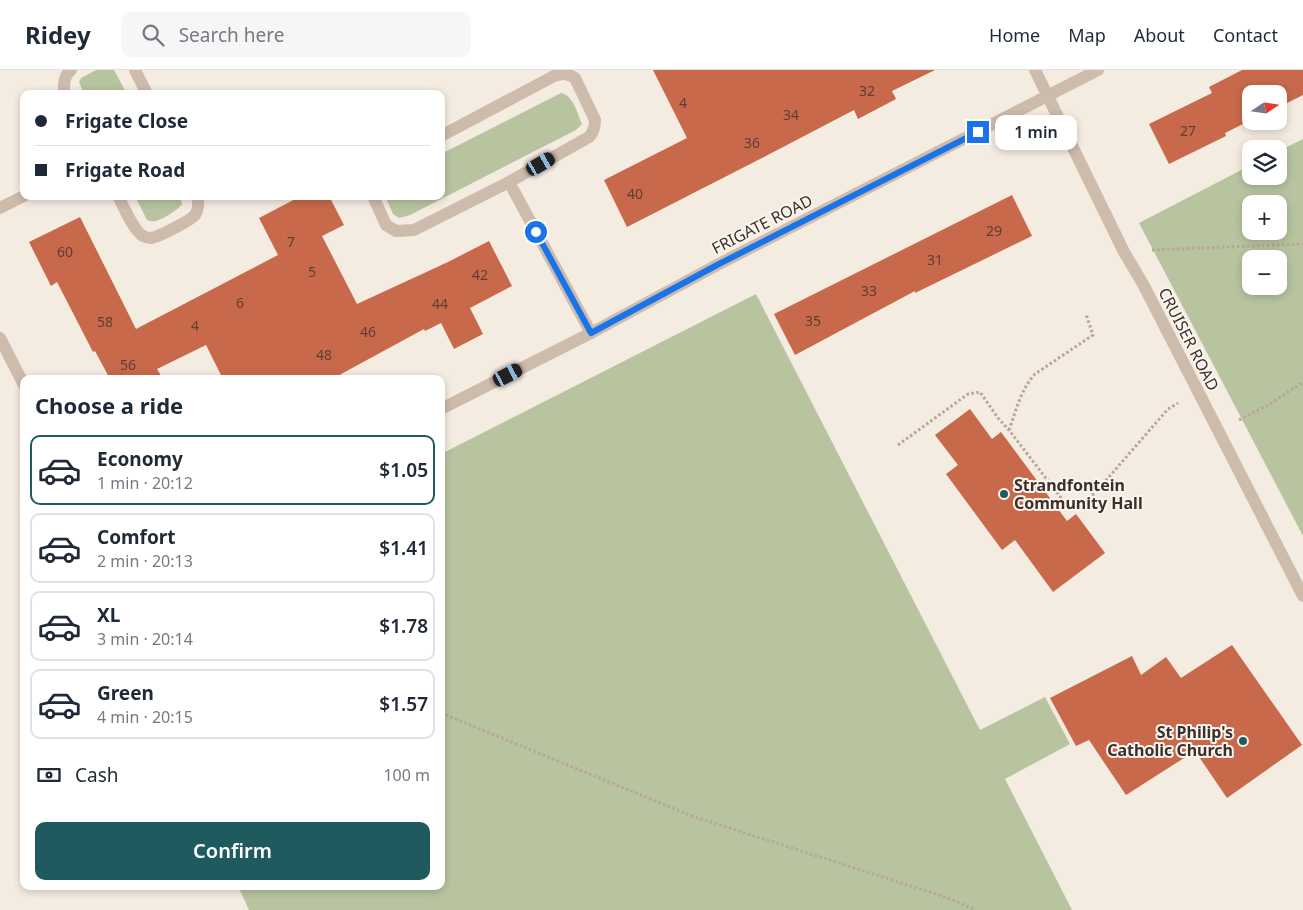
<!DOCTYPE html>
<meta charset="utf-8">
<style>
:root{--surface:#fff;--page:#f6f6f7;--text:#1f2937;--muted:#747a83;--line:#e0e1e3;--accent:#1f5a5e}
body{margin:0;font-family:"Noto Sans",sans-serif;background:var(--page);color:var(--text);height:100vh;display:flex;flex-direction:column;font-size:19px;white-space:nowrap}
*{box-sizing:border-box;margin:0}
p{font-size:16px;color:var(--muted)}
.icon{flex:none;width:28px;height:28px;fill:none;stroke:currentColor;stroke-width:2;stroke-linecap:round;stroke-linejoin:round}
.map{position:relative;flex:1;overflow:hidden}
.panel{position:absolute;left:20px;top:305px;width:425px;height:515px;display:flex;flex-direction:column;background:var(--surface);border-radius:10px;box-shadow:0 2px 8px #0003}
.panel>*{flex:none}
.hud{position:absolute;left:20px;top:20px;width:425px;height:110px;border-radius:10px;box-shadow:0 2px 8px #0003;display:grid;align-content:center;height:110px;padding:0 15px;background:var(--surface)}
.needle{width:32px;rotate:77deg}
.controls{position:absolute;left:1242px;top:15px;display:grid;gap:10px}
.controls a{display:grid;place-items:center;width:45px;height:45px;border-radius:10px;background:var(--surface);box-shadow:0 2px 8px #0003;font-size:25px}
.end{position:absolute;width:22px;height:22px;margin:-11px;border:6px solid #1a73e8;background:#fff;box-shadow:0 0 0 2px #fff}
.from{border-radius:50%}
.bubble{position:absolute;height:35px;border-radius:10px;background:var(--surface);box-shadow:0 2px 8px #0003;font-size:16px;font-weight:600;line-height:35px;text-align:center}
.car{position:absolute;width:15px;height:30px;margin:-15px -8px;border-radius:6px;box-shadow:0 0 4px 1px #0007;background:linear-gradient(#222 24%,#8ab4d8 0 40%,#222 0 76%,#8ab4d8 0 86%,#222 0)}
.hud b{display:flex;align-items:center;gap:18px;height:48px;font-size:19px}
.hud b+b{border-top:1px solid var(--line)}
.hud i{width:12px;height:12px;background:var(--text)}
ul{padding:0;list-style:none}
li{display:flex;align-items:center;gap:15px;height:70px;margin:0 10px 8px;padding:0 5px;border:2px solid var(--line);border-radius:10px}
li div{flex:1}
li b{display:block;font-size:19px}
li em{font-style:normal;font-weight:600}
li.on{border-color:var(--accent)}
li>.icon{width:45px;height:45px;stroke-width:1.5}
h2{padding:0 15px;font-size:22px;line-height:60px}
.pay{display:flex;align-items:center;gap:12px;height:55px;padding:0 15px;font-size:19px}
.pay p{margin-inline-start:auto}
.primary-button{display:flex;gap:10px;margin-top:auto;padding:10px 15px}
.primary-button a{flex:1;height:58px;border-radius:10px;background:var(--accent);color:#fff;font-size:20px;font-weight:600;line-height:58px;text-align:center}
header{display:flex;align-items:center;gap:30px;box-sizing:border-box;height:70px;padding:0 25px;background:var(--surface);border-bottom:1px solid var(--line)}
header strong{font-size:24px}
nav{display:flex;gap:28px;margin-inline-start:auto;font-size:18px}
.search{width:350px;height:45px;background:var(--page);display:flex;align-items:center;gap:12px;box-sizing:border-box;padding:0 18px;border-radius:10px;color:var(--muted);font-size:19px}
.map>svg:first-child{display:block}
</style>
<header>
<strong>Ridey</strong>
<div class="search"><svg class="icon" aria-label="search" viewBox="0 0 24 24"><circle cx="10" cy="10" r="6"/><path d="M15 15l6 6"/></svg>Search here</div>
<nav><a>Home</a><a>Map</a><a>About</a><a>Contact</a></nav>
</header>
<div class="map">
<svg width="1303" height="840" viewBox="0 0 1303 840">
<rect width="100%" height="100%" fill="#f4ebe1"/>
<g fill="#b8c4a0" fill-rule="evenodd">
<path d="M96,0H114L127,24H84L79,12L81,8Z"/>
<path d="M561,23C574,26 577,43 582,54L576,60L410,145L399,148L393,144L385,126H441V84Z"/>
<path d="M1303,69V466L1139,153L1251,95V106H1279V81ZM1251,134H1279V161H1251ZM1251,189H1279V216H1251Z"/>
<path d="M135,126H180L182,134C178,140 163,149 156,151C152,152 151,151 147,150Z"/>
<path d="M756,224L980,660L1045,627L1070,674L1005,709L1072,840H249L238,816H441V384Z"/>
</g>
<g fill="#c8694b">
<path d="M653,0H935L892,21L896,29L858,49L854,40L760,89L627,157L604,110L687,68Z"/>
<path d="M1242,0H1303V25L1279,37V24H1251V50L1225,63L1226,66L1169,94L1149,54L1212,23L1209,17Z"/>
<path d="M1012,125L1032,166L915,223V221L795,285L774,244Z"/>
<path d="M301,126H329L344,155L322,166L357,234L448,192L489,171L512,216L470,238L483,264L454,279L441,253L425,261L424,259L332,309H223L206,275L157,299L163,309H110L95,281L93,282L57,212L51,216L29,172L80,147L136,259L278,185L259,148Z"/>
<path d="M970,339L992,369L1001,362L1067,451L1076,444L1105,483L1053,522L1015,470L1002,480L946,404L958,395L935,365Z"/>
<path d="M1232,575L1302,675L1227,728L1195,681L1126,725L1089,670L1076,676L1050,628L1132,586L1141,605L1166,587L1181,608Z"/>
</g>
<g fill="none" stroke-linecap="round" stroke-linejoin="round">
<g stroke="#b9a596" stroke-width="3" stroke-dasharray="2.5 2.5" stroke-linecap="butt">
<path d="M1152,180L1303,174"/>
<path d="M1239,350L1270,334L1303,312"/>
<path d="M1009,360C1016,341 1021,319 1035,304L1093,265L1086,244"/>
<path d="M898,375L968,324L980,322L998,348L1009,360L1071,441L1095,423L1168,339L1178,333"/>
<path d="M441,643L692,746L948,828L976,840"/>
</g>
<g stroke="#cdbbac" stroke-width="12">
<path d="M135,0L147,24"/>
<path d="M1035,0L1124,182L1143,214L1303,526"/>
<path d="M64,24C64,15 63,6 71,0"/>
<path d="M509,112L591,263"/>
<path d="M118,126C124,137 133,160 143,166C145,167 148,168 150,168C157,168 191,150 195,145C199,139 199,133 197,126"/>
<path d="M373,126L386,155L396,161L414,160L509,112L589,67C594,62 595,57 595,50L575,8C567,3 563,3 554,6L441,66"/>
<path d="M0,138L24,126"/>
<path d="M0,268L24,315"/>
<path d="M441,339L591,263L717,195L1098,0"/>
</g>
</g>
<g fill="none" stroke-linecap="round" stroke-linejoin="round">
<path stroke="#1a73e8" stroke-width="6" d="M536,162L591,263L717,195L978,62"/>
</g>
<g fill="#1f5a5e" stroke="#fbf5ee" stroke-width="2">
<circle cx="1004" cy="424" r="5"/>
<circle cx="1243" cy="671" r="5"/>
</g>
<g text-anchor="middle" dominant-baseline="central" stroke-width="4" stroke-linejoin="round" paint-order="stroke">
<g font-size="14" fill="#5e3e33">
<text x="867" y="20">32</text>
<text x="683" y="32">4</text>
<text x="791" y="44">34</text>
<text x="1188" y="60">27</text>
<text x="752" y="72">36</text>
<text x="635" y="123">40</text>
<text x="994" y="160">29</text>
<text x="291" y="171">7</text>
<text x="65" y="181">60</text>
<text x="935" y="189">31</text>
<text x="312" y="201">5</text>
<text x="480" y="204">42</text>
<text x="869" y="220">33</text>
<text x="240" y="232">6</text>
<text x="440" y="233">44</text>
<text x="813" y="250">35</text>
<text x="105" y="251">58</text>
<text x="195" y="255">4</text>
<text x="368" y="261">46</text>
<text x="324" y="284">48</text>
<text x="128" y="294">56</text>
</g>
<g font-size="16" fill="#3b302b" stroke="#fbf5ee">
<text transform="translate(762 154) rotate(-27)">FRIGATE ROAD</text>
<text transform="translate(1189 269) rotate(63)">CRUISER ROAD</text>
</g>
<g font-size="16" font-weight="bold" fill="#3b302b" stroke="#fbf5ee" text-anchor="start">
<text x="1014" y="415">Strandfontein<tspan x="1014" dy="18">Community Hall</tspan></text>
<text x="1233" y="662" text-anchor="end">St Philip's<tspan x="1233" dy="18">Catholic Church</tspan></text>
</g>
</g>
</svg>
<div class="controls">
<a><svg class="needle" viewBox="-14 -14 28 28"><path d="M0-13l5 13h-10z" fill="#e53935"/><path d="M0 13l5-13h-10z" fill="#747a83"/></svg></a>
<a><svg class="icon" aria-label="layers" viewBox="0 0 24 24"><path d="M12 4l9 5-9 5-9-5zM3 14l9 5 9-5"/></svg></a>
<a>+</a>
<a>−</a>
</div>
<i class="end from" style="left:536px;top:162px"></i>
<i class="end" style="left:978px;top:62px"></i>
<div class="bubble" style="left:995px;top:45px;width:82px">1 min</div>
<i class="car" style="left:541px;top:94px;rotate:60deg"></i>
<i class="car" style="left:508px;top:305px;rotate:63deg"></i>
<div class="hud">
<b><i class="from"></i>Frigate Close</b>
<b><i></i>Frigate Road</b>
</div>
<section class="panel">
<h2>Choose a ride</h2>
<ul>
<li class="on"><svg class="icon" aria-label="car" viewBox="0 0 24 24"><path d="M5 17H2v-5l4-1 3-4h7l3 4 3 1v5h-3M9 17h6M6 11h13"/><circle cx="7" cy="17" r="2"/><circle cx="17" cy="17" r="2"/></svg><div><b>Economy</b><p>1 min · 20:12</p></div><em>$1.05</em></li>
<li><svg class="icon" aria-label="car" viewBox="0 0 24 24"><path d="M5 17H2v-5l4-1 3-4h7l3 4 3 1v5h-3M9 17h6M6 11h13"/><circle cx="7" cy="17" r="2"/><circle cx="17" cy="17" r="2"/></svg><div><b>Comfort</b><p>2 min · 20:13</p></div><em>$1.41</em></li>
<li><svg class="icon" aria-label="car" viewBox="0 0 24 24"><path d="M5 17H2v-5l4-1 3-4h7l3 4 3 1v5h-3M9 17h6M6 11h13"/><circle cx="7" cy="17" r="2"/><circle cx="17" cy="17" r="2"/></svg><div><b>XL</b><p>3 min · 20:14</p></div><em>$1.78</em></li>
<li><svg class="icon" aria-label="car" viewBox="0 0 24 24"><path d="M5 17H2v-5l4-1 3-4h7l3 4 3 1v5h-3M9 17h6M6 11h13"/><circle cx="7" cy="17" r="2"/><circle cx="17" cy="17" r="2"/></svg><div><b>Green</b><p>4 min · 20:15</p></div><em>$1.57</em></li>
</ul>
<div class="pay"><svg class="icon" aria-label="cash" viewBox="0 0 24 24"><path d="M3 7h18v10H3z"/><circle cx="12" cy="12" r="2"/></svg>Cash<p>100 m</p></div>
<div class="primary-button"><a>Confirm</a></div>
</section>
</div>
